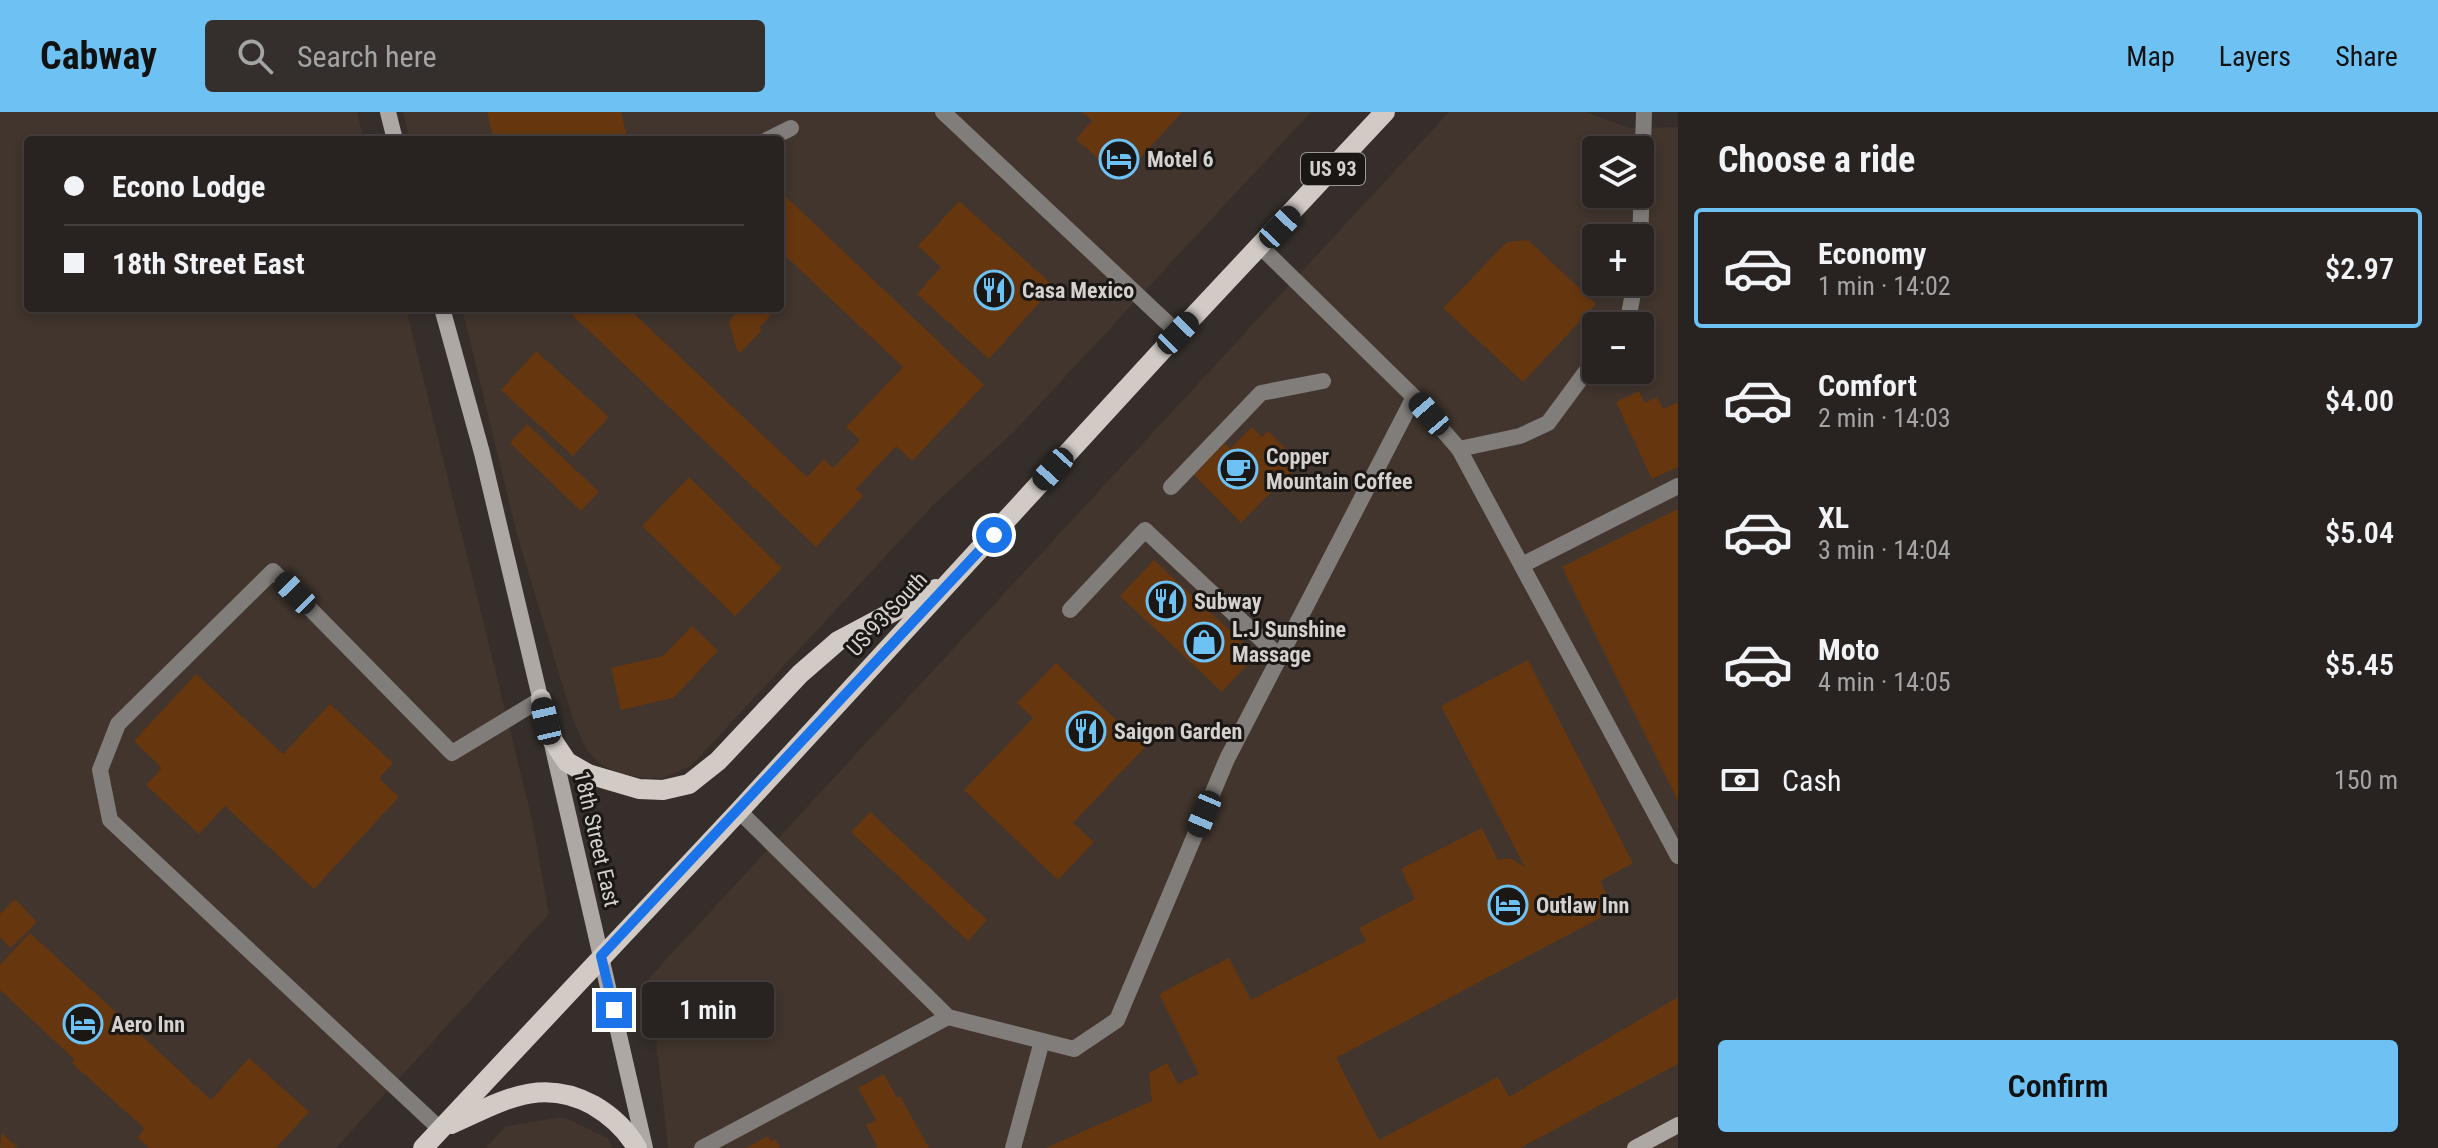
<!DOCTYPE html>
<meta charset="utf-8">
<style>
:root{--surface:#282220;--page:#342f2d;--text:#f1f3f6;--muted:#a5a4a5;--line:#443f3e;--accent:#6ec2f3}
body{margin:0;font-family:"Roboto Condensed",sans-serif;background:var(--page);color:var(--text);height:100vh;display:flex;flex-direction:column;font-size:30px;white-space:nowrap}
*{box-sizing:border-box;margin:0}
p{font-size:26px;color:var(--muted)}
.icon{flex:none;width:44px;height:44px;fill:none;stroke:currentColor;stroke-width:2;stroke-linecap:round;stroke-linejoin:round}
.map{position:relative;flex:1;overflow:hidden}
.details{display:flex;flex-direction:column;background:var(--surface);width:760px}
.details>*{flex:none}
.top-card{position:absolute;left:24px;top:24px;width:760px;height:176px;border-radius:8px;box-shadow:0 4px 12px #0003,0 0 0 2px var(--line);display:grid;align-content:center;height:176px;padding:0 40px;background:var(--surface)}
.tools{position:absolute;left:1582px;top:24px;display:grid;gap:16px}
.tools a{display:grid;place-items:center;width:72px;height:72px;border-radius:8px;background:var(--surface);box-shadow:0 4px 12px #0003,0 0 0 2px var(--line);font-size:40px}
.end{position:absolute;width:36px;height:36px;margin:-18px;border:10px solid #1a73e8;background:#fff;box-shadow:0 0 0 4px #fff}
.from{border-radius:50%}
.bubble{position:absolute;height:56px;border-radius:8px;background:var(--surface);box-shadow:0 4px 12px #0003,0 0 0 2px var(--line);font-size:26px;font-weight:600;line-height:56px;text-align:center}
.car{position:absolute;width:24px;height:48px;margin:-24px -12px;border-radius:10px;box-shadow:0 0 6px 2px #0007;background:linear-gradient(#222 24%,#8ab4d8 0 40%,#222 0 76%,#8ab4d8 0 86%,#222 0)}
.top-card b{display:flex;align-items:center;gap:28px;height:76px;font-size:30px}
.top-card b+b{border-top:2px solid var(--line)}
.top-card i{width:20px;height:20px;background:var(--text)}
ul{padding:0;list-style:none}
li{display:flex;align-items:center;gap:24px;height:120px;margin:0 16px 12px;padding:0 24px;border:4px solid transparent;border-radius:8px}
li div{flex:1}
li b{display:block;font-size:30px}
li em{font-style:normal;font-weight:600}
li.current{border-color:var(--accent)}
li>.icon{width:72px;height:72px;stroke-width:1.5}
h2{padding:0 40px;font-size:36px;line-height:96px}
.pay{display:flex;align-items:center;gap:20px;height:88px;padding:0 40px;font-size:30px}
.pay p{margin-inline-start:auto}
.primary-button{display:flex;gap:16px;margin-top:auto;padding:16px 40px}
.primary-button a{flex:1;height:92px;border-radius:8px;background:var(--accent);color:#111;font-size:32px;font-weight:600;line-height:92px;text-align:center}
header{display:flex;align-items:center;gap:48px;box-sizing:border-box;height:112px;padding:0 40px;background:var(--accent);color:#111}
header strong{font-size:38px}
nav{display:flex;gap:44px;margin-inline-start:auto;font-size:28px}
.search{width:560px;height:72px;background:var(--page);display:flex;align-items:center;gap:20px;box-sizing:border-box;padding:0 28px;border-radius:8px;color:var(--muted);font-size:30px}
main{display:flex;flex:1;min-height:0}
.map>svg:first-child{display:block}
</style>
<header>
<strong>Cabway</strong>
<div class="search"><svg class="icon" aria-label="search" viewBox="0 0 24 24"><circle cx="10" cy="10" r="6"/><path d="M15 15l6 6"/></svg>Search here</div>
<nav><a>Map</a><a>Layers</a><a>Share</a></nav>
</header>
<main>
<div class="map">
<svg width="1678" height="1036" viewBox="0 0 1678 1036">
<rect width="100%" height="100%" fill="#352e2a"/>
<g fill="#41352d" fill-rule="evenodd">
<path d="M0,0H357L364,28H28V196H406L532,707L549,802L336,1036H0Z"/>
<path d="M403,0H1311L1014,320L935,391L691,654L664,666H643L618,661L602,653L587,639L573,608L517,423L462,196H780V28H410Z"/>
<path d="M1449,0H1585L1630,16L1678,15V1036H668L649,866ZM1596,38H1640V82H1596ZM1596,126H1640V170H1596ZM1596,214H1640V258H1596Z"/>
<path d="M563,1005L608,1026L612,1036H486L506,1014Z"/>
</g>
<g fill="#66370f">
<path d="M487,0H621L628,28H494Z"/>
<path d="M1082,0H1182L1121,67L1076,27L1092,9Z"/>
<path d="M780,79L984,273L912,349L896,334L856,377L863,384L816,435L565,196H628L807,365L824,347L833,356L860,328L846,315L903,255L780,139Z"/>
<path d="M959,89L1054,174L989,247L917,182L941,155L918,134Z"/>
<path d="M1528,128L1596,192L1523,270L1443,196L1507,130Z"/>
<path d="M729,196H763L771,203L759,216L762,218L740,241L736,236L729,210L735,202Z"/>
<path d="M536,239L609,305L573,344L501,278Z"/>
<path d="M1639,279L1645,291L1657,285L1663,297L1678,290V355L1652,367L1616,290Z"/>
<path d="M527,312L599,380L581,399L510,331Z"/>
<path d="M1252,315L1262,325L1268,319L1300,351L1241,411L1194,363L1225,331L1230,337Z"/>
<path d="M689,365L782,456L735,504L642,414Z"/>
<path d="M1678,397V689L1562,455Z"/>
<path d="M1154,448L1256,543L1222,580L1120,484Z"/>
<path d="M692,514L718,539L673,586L621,598L611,556L663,544Z"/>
<path d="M1528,548L1633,751L1600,769L1615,798L1336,946L1379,1028L1498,965L1509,985L1678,885V952L1520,1036H1046L1152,989L1149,961L1167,951L1178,972L1199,962L1159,882L1229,846L1251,888L1366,829L1359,816L1415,787L1401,757L1482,716L1498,748L1510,746L1525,755L1441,594Z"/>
<path d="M1056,551L1145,635L1073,711L1094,730L1058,768L964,678L1033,606L1017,591Z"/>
<path d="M196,562L283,642L330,592L393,651L379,666L399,685L314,777L225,694L199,722L146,673L162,656L134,629Z"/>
<path d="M870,700L987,808L968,829L851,720Z"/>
<path d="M15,787L37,810L11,836L0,825V802Z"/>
<path d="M30,821L211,988L249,946L309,1000L276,1036H149L137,1025L145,1017L72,951L74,947L0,878V853Z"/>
<path d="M884,962L897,986L900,984L929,1036H878L866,1013L876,1008L858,976Z"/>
<path d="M2,1021L18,1036H0Z"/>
<path d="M768,1024L771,1029L775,1027L780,1036H746Z"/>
</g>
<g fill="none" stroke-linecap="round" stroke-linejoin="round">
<g stroke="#817d7a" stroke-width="16">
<path d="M943,0L1178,221"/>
<path d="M767,28L791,16"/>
<path d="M1640,134L1644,0"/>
<path d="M1620,214L1629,203L1635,170"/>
<path d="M1459,337L1520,324L1548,311L1596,246"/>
<path d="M1171,375L1261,281L1323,269"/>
<path d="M1522,453L1678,374"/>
<path d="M1070,498L1145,418L1280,545"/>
<path d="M739,699L948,905L1074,937L1117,908L1227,647L1414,285"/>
<path d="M440,1017L110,708L100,658L118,612L273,459L452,641L541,587"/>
<path d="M702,1036L948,905"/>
<path d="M1013,1036L1042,929"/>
</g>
<path stroke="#817d7a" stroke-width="16" d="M1261,135L1414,285L1459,337L1678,744"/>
<g stroke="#aea8a4" stroke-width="16">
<path d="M388,0L395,28"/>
<path d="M442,196L482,341L543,598"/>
<path d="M552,632L645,1036"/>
<path d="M1635,1036L1678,1013"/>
</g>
<g stroke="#d2cac5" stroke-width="20">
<path d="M541,587L553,629L567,650L588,662L639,677L663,678L689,672L718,649L800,562L838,529L936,477"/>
<path d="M451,1012C501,990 540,964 593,993C612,1004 626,1017 637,1036"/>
<path d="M423,1036L739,699L1178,221L1385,0"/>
</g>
</g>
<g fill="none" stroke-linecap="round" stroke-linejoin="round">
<path stroke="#1a73e8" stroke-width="10" d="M614,898L601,844L994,423"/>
</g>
<defs>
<g id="hotel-ring" transform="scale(2)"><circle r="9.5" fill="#1a1715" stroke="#6ec2f3" stroke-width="1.5"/><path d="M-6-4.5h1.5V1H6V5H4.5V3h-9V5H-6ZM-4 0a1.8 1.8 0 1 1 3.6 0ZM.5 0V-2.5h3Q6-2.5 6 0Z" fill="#6ec2f3"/></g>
<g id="restaurant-ring" transform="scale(2)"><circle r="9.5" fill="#1a1715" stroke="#6ec2f3" stroke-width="1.5"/><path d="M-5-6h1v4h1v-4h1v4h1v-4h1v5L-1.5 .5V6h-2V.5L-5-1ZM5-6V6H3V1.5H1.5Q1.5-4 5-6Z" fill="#6ec2f3"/></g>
<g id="cafe-ring" transform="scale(2)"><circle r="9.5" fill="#1a1715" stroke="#6ec2f3" stroke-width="1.5"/><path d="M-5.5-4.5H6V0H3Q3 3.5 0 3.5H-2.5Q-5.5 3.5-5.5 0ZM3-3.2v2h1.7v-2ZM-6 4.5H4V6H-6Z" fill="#6ec2f3"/></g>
<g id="shop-ring" transform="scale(2)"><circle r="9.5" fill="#1a1715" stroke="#6ec2f3" stroke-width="1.5"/><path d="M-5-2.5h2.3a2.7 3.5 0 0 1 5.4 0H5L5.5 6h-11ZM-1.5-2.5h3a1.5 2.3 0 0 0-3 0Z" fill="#6ec2f3"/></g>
</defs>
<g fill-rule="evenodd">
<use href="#hotel-ring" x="1119" y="47"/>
<use href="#restaurant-ring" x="994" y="178"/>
<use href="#cafe-ring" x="1238" y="357"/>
<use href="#restaurant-ring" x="1166" y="489"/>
<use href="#shop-ring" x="1204" y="530"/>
<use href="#restaurant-ring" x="1086" y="619"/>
<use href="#hotel-ring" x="1508" y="793"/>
<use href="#hotel-ring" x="83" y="912"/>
</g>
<g text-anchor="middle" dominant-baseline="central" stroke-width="6" stroke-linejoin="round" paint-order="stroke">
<rect fill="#1a1715" stroke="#9d9996" stroke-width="2" x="1301" y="41" width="64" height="32" rx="6"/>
<g font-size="20" font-weight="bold" fill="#d5d1ce">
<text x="1333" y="57">US 93</text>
</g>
<g font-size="22" font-weight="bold" fill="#d5d1ce" stroke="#1a1715" text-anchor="start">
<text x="1147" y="47">Motel 6</text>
<text x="1022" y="178">Casa Mexico</text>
<text x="1266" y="344">Copper<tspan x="1266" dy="25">Mountain Coffee</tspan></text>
<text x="1194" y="489">Subway</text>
<text x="1232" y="517">L.J Sunshine<tspan x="1232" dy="25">Massage</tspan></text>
<text x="1114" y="619">Saigon Garden</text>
<text x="1536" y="793">Outlaw Inn</text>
<text x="111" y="912">Aero Inn</text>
</g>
<g font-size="22" fill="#d5d1ce" stroke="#1a1715">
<text transform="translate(887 502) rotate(-47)">US 93 South</text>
<text transform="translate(597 727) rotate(77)">18th Street East</text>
</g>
</g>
</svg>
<div class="tools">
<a><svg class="icon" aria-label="layers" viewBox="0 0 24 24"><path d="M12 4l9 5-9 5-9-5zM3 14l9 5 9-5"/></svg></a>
<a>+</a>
<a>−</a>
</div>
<i class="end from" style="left:994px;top:423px"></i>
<i class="end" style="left:614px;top:898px"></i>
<div class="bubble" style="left:642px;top:870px;width:132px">1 min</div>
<i class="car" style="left:1280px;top:115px;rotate:43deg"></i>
<i class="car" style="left:1178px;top:221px;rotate:44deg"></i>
<i class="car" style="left:1429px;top:302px;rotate:319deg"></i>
<i class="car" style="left:1053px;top:357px;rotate:222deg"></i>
<i class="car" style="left:295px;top:481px;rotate:316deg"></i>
<i class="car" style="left:546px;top:609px;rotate:347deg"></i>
<i class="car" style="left:1204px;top:702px;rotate:203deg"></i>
<div class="top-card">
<b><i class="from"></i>Econo Lodge</b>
<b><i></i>18th Street East</b>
</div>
</div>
<section class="details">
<h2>Choose a ride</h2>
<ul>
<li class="current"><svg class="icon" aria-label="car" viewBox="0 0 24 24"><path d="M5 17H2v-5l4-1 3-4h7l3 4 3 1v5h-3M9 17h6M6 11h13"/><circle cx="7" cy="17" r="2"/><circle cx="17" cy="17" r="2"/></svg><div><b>Economy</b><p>1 min · 14:02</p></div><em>$2.97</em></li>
<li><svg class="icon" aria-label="car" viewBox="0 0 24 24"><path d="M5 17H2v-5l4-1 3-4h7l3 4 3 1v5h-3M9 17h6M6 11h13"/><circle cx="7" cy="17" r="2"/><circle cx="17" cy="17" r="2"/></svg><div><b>Comfort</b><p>2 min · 14:03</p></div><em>$4.00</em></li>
<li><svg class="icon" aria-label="car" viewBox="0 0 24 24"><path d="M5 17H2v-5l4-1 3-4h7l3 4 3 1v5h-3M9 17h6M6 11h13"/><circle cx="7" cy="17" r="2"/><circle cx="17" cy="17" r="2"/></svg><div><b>XL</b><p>3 min · 14:04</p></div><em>$5.04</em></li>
<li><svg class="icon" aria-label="car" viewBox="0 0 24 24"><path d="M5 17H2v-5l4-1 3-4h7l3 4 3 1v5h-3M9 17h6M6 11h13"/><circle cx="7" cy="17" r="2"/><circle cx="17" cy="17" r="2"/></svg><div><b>Moto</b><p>4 min · 14:05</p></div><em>$5.45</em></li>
</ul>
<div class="pay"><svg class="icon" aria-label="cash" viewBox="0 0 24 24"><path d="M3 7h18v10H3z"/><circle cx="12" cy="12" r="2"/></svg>Cash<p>150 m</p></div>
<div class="primary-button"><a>Confirm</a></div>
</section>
</main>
